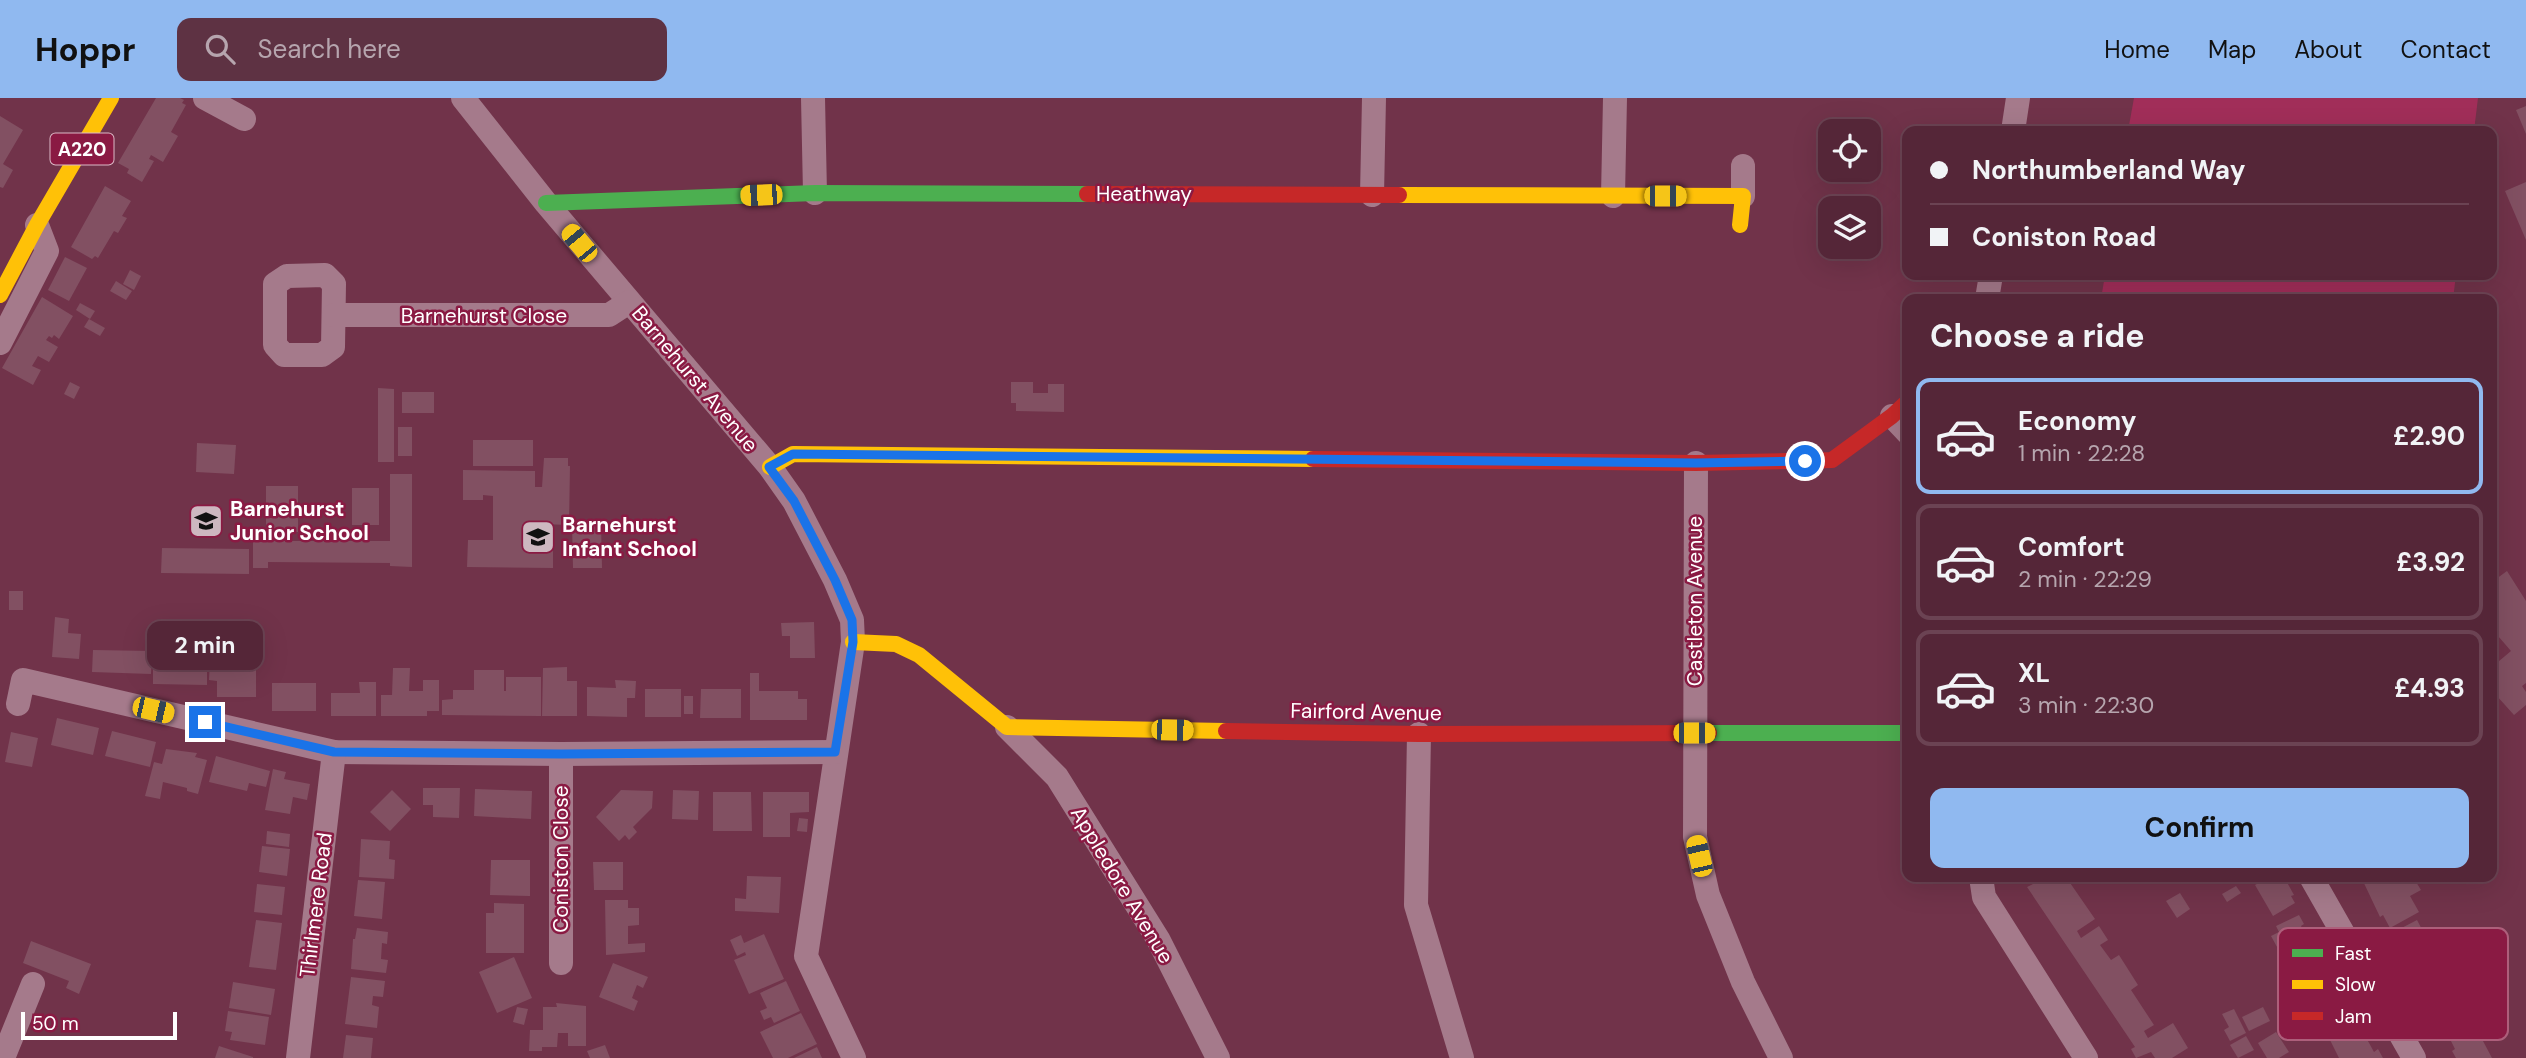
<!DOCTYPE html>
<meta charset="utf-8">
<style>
:root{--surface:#552638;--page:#5e3243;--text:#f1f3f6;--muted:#b6a5ae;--line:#6b4353;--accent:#90b9f0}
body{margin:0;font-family:"DM Sans",sans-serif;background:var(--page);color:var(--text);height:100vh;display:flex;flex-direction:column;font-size:26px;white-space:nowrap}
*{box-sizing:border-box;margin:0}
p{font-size:23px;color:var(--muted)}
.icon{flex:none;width:38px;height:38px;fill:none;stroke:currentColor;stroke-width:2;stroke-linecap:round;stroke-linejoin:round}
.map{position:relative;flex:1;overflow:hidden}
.side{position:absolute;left:1902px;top:196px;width:595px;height:588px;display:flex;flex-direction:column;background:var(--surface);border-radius:14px;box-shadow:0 7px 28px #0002,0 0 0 2px var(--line)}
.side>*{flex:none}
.hud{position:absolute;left:1902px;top:28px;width:595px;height:154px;border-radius:14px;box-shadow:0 7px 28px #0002,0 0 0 2px var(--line);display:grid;align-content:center;height:154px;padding:0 28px;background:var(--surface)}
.controls{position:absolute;left:1818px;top:21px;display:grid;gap:14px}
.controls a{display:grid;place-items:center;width:63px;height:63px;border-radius:14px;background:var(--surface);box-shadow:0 7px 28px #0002,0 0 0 2px var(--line);font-size:35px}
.scale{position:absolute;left:21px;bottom:18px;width:156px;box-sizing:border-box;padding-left:7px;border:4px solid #fff;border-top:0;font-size:19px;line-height:24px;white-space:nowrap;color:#fff;-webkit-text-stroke:5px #8a1a43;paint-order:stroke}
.end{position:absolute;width:32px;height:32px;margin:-16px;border:9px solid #1a73e8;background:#fff;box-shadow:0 0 0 4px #fff}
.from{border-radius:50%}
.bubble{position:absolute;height:49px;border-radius:14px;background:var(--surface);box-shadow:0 7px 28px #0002,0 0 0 2px var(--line);font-size:23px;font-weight:700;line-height:49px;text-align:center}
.car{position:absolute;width:21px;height:42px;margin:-21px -10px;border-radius:9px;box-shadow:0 0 5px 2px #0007;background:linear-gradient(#f5c518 24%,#345 0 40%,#f5c518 0 76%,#345 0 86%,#f5c518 0)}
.hud b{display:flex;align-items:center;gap:24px;height:66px;font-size:26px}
.hud b+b{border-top:2px solid var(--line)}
.hud i{width:18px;height:18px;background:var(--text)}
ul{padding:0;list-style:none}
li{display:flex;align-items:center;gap:21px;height:116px;margin:0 14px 10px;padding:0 14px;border:4px solid var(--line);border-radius:14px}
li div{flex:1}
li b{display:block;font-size:26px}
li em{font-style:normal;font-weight:700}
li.active{border-color:var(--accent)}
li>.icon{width:63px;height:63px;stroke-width:1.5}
h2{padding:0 28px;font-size:32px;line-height:84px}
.action{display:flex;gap:14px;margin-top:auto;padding:14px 28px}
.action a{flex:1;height:80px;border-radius:14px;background:var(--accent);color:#111;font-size:28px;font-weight:700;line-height:80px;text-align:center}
header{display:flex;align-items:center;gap:42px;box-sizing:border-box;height:98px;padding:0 35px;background:var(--accent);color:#111}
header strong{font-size:33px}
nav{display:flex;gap:38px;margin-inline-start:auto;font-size:24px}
.search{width:490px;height:63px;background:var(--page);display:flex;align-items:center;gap:18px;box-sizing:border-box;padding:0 24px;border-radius:14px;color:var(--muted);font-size:26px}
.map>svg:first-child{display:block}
</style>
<header>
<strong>Hoppr</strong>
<div class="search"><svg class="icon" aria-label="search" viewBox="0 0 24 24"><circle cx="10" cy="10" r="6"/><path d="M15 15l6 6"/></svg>Search here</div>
<nav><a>Home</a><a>Map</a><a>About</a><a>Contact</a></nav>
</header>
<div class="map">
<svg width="2526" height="960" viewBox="0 0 2526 960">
<rect width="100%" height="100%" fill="#71334a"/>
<g fill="#a12e59">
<path d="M2134,0H2478L2474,33H2128Z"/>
<path d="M2105,177H2456L2453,201H2101Z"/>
</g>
<g fill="#825062">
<path d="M156,0H180L184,2L182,5L186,7L171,34L178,38L163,64L151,57L149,61L154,63L142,84L127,75L129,71L118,65Z"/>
<path d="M2526,8V36L2516,12Z"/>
<path d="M0,18L23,32L3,66L13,72L3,90L0,89Z"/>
<path d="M2526,84V142L2505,93Z"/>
<path d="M105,88L131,103L122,118L127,120L118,135L114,133L98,160L95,158L92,161L71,149Z"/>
<path d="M65,159L87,170L69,203L48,192Z"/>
<path d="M130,172L141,178L134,192L123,186Z"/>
<path d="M116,183L132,193L126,202L110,193Z"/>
<path d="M42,199L73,218L59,241L54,237L52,240L49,238L46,242L58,249L49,264L38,258L32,268L41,272L33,287L2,270Z"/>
<path d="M80,205L95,213L90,221L76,212Z"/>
<path d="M89,221L105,230L100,238L84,229Z"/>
<path d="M70,284L80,289L74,301L64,296Z"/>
<path d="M1011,284H1033V295H1048V286H1064V314L1016,313V305H1011Z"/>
<path d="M378,290L394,291V364H378Z"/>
<rect x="402" y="294" width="32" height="21"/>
<rect x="398" y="329" width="14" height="29"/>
<rect x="473" y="342" width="60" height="26"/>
<path d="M197,345L236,347L234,376L196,374Z"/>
<path d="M544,360H568V368H570L569,427L541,426V442L553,443V470L467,469L468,442H493V398L483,397V402H463V372L535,373V389H542Z"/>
<path d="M390,376H412V469L390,468V465L268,464V470H253V443H390Z"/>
<rect x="266" y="388" width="32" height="46"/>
<rect x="352" y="390" width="27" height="37"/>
<path d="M601,425L602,470H573L572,426Z"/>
<path d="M162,450L249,451V476L161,475Z"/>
<path d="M2507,473L2526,503V585L2522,588L2526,594V607L2514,617L2496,597L2492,600V569L2511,553L2492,531V484Z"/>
<rect x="9" y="493" width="14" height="19"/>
<path d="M55,519L69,521L68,535L81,536L79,561L52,559Z"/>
<path d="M814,524L815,560H790V538H782L781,525Z"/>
<path d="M93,552L152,553L151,576L92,574Z"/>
<path d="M153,562L199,563V571H207V587L153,586Z"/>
<path d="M210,562H228V569L256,570V599H217V583L209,582Z"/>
<path d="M567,569V583H577V618H542L543,570Z"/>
<path d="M393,570H410L409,593H423V582H439V613H427V618H381V597H392Z"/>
<path d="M474,572H504V593H506V579H541V618L442,617V602L453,601V592H474Z"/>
<path d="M750,575H759V593H798V601H807V622H750Z"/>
<path d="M615,582L636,583L635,600H627V619L587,618V589L616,590Z"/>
<path d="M359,584H376V618H331V595H360Z"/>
<rect x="272" y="585" width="44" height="28"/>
<rect x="645" y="591" width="36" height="28"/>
<path d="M701,591H741V620H700Z"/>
<rect x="684" y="598" width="9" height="18"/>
<path d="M57,620L99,630L93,657L51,647Z"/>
<path d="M112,633L156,644L150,669L105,658Z"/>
<path d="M11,634L38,640L32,669L5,664Z"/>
<path d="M166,651L197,655L195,659L207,662L198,696L187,693V690L163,684L160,701L145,698L154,664L162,666Z"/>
<path d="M216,658L270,673L266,689L249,685L247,693L209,684Z"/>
<path d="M273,671L286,674L284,681L310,686L307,702L293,699L290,716L265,712Z"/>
<path d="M423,690H460L459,720L433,719V707H423Z"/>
<path d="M475,691L532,693L531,721L474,718Z"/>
<path d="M392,692L411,711L390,733L370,714Z"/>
<path d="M621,692L653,693L652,710L633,729L637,734L629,742L625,737L619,743L596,719Z"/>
<path d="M673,692L699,693L698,722L672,721Z"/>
<path d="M713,694H751L752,733H713Z"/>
<path d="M763,694H809V714L790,715V739H763Z"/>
<path d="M799,720L808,721L807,734L797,733Z"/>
<path d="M267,733L290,736L289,749L266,746Z"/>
<path d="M361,741L390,743L389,761L395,762L394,781L359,779Z"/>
<path d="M262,748L290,751L287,778L259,774Z"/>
<path d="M491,762H530V798L490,797Z"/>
<path d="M593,764H623V792H594Z"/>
<path d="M747,778L781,779L779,815L735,813V800L746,801Z"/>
<path d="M2032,779H2066L2095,821L2077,833L2081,840L2099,828L2108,842L2100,847L2111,862L2119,857L2138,887L2131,892L2154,927L2144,933L2148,940L2173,925L2188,950L2172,960H2155L2151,954L2136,960L2131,951L2135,949L2027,789L2035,785Z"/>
<path d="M2269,779H2284L2294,797L2291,798L2295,805L2273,818L2255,787Z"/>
<path d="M2355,779H2393L2395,782L2402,779H2413L2421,792L2410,798L2419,814L2390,830L2383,817L2380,819L2362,781L2358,784Z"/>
<path d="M358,782L385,784L382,821L354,818Z"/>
<path d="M257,786L285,789L282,817L254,814Z"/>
<path d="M2236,788L2241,795L2227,804L2222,796Z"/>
<path d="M2180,795L2190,811L2177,820L2166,803Z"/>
<path d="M605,802H628V810H639V827L628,828V846L645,845V854L606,857Z"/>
<path d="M494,805L524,806V855H486V815H494Z"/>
<path d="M2299,817L2304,826L2301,828L2315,855L2320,853L2325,864L2302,876L2291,853L2282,858L2271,838L2279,834L2276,828Z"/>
<path d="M256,822L282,825L276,872L249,869Z"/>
<path d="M2417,822L2427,841L2435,837L2456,874L2424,891L2417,879L2419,878L2405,852L2402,854L2392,835Z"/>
<path d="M357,830L388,834L387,846L382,845L381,861L388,862L386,875L351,871L353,841H355Z"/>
<path d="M764,836L784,881L749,896L734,862L746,857L745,854L737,858L730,842L741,837L744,845Z"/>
<path d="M31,843L91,866L79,896L66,890L69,883L23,865Z"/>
<path d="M514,859L532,900L497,915L479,874Z"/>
<path d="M613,865L648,879L643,890L637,887L632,900L638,903L634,913L599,899Z"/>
<path d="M351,879L385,883L383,899L373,898L372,907L379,909L377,930L345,926Z"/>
<path d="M786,883L800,913L774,925L771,919L764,922L760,913L767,910L760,895Z"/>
<path d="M233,884L275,891L271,917L229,910Z"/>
<path d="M556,905L586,908V948H568V935H558L557,949H542V953H529L530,932H543V909H557Z"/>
<path d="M517,909L528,911L524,927L513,924Z"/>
<path d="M2263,909L2270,923L2249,933L2242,919Z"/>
<path d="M2234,911L2246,935L2230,943L2224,932L2229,929L2222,916Z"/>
<path d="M228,913L269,919L265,947L230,942L232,934L225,933Z"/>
<path d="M801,915L817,946L788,960H773L760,934Z"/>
<path d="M2361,923L2366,933L2363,934L2374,954L2378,951L2383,960H2339L2329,940Z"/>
<path d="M2475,928L2492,960H2456L2452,953L2455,951L2450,941Z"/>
<path d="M2276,934L2289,954L2279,960H2267L2258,945Z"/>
<path d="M346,937L373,940L371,960H343Z"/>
<path d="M2246,938L2254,952L2238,960L2230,947Z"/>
<path d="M605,947L610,960H590L587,953Z"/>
<path d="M219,948L253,959V960H215Z"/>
<path d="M817,949L822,960H794Z"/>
</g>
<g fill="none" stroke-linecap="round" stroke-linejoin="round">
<g stroke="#a57a8b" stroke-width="24">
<path d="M205,0L244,21"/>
<path d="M463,0L546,105L770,369L794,403L835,482L852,522L853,544L806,858L854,960"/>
<path d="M813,0L815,95"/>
<path d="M2013,33L2018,0"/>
<path d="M1372,97L1374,0"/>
<path d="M1613,98L1615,0"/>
<path d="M1743,98V68"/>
<path d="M325,177L334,186L333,249L322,257H284L275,247V186L287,178Z"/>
<path d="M1987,201L1991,177"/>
<path d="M334,217H609L629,204"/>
<path d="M0,245L47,153L37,127"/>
<path d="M1892,318L1908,335"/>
<path d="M1696,365L1695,739L1708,797L1743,884L1781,960"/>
<path d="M18,606L23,582L334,654L561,656L835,654"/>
<path d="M1007,629L1057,679L1158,841L1218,960"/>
<path d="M1419,636L1416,807L1462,960"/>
<path d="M561,656V865"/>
<path d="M1981,779L1984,799L2086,960"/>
<path d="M2311,779L2414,960"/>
<path d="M3,960L33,886"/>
<path d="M298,960L334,654"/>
</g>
<g stroke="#4caf50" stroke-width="16">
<path d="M546,105L815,95L1087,96"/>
<path d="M1709,635H1908"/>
</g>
<g stroke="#ffc107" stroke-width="16">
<path d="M1399,97L1743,98L1740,127"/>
<path d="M0,197L37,127L111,0"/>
<path d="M770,369L793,356L1313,361"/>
<path d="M853,544L896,546L919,557L1007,629L1226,633"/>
</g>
<g stroke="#c62828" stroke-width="16">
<path d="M1087,96L1399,97"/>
<path d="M1313,361L1696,365L1832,362L1892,318L1908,303"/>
<path d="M1226,633L1419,636L1709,635"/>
</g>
</g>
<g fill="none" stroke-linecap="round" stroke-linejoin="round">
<path stroke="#1a73e8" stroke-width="9" d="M205,624L334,654L561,656L835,654L853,544L852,522L835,482L794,403L769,369L793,356L1696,365L1805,363"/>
</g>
<defs>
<g id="school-square" transform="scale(1.75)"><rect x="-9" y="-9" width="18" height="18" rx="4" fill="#cdb8c0" stroke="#8a1a43"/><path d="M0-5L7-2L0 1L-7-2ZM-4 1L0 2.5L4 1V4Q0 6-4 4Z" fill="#111"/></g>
</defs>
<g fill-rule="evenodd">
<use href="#school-square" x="206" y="423"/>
<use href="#school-square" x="538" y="439"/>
</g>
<g text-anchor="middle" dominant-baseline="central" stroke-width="5" stroke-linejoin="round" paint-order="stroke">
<rect fill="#8a1a43" stroke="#dcbac7" stroke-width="2" x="50.5" y="35.5" width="63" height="31" rx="5"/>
<g font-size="19" font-weight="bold" fill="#fff">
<text x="82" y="51">A220</text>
</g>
<g font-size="21" fill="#fff" stroke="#8a1a43">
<text x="1144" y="96">Heathway</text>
<text x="484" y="218">Barnehurst Close</text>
<text transform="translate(695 281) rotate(50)">Barnehurst Avenue</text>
<text transform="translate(1695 503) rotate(-90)">Castleton Avenue</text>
<text transform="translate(1366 614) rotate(1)">Fairford Avenue</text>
<text transform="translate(561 761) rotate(-90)">Coniston Close</text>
<text transform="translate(1122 787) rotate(59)">Appledore Avenue</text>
<text transform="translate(316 807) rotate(-83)">Thirlmere Road</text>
</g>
<g font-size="21" font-weight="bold" fill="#fff" stroke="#8a1a43" text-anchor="start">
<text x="230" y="411">Barnehurst<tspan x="230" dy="24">Junior School</tspan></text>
<text x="562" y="427">Barnehurst<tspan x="562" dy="24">Infant School</tspan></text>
</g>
</g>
<rect x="2278" y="830" width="230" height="112" rx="10" fill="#8a1a43" stroke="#ad5f7b" stroke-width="2"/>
<rect x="2292" y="851" width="31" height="8" fill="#4caf50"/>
<rect x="2292" y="882" width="31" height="9" fill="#ffc107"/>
<rect x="2292" y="914" width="31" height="8" fill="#c62828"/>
<g font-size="19" fill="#fff">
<text x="2335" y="862">Fast</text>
<text x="2335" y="893">Slow</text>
<text x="2335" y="925">Jam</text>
</g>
</svg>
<div class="controls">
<a><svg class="icon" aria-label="locate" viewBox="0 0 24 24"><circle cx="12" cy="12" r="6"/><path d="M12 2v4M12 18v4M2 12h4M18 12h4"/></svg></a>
<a><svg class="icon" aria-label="layers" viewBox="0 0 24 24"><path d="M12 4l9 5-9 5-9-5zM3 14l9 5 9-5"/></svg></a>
</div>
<div class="scale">50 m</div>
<i class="end from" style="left:1805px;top:363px"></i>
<i class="end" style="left:205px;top:624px"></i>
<div class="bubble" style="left:147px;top:523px;width:116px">2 min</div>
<i class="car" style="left:761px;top:97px;rotate:268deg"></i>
<i class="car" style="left:1665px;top:98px;rotate:90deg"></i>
<i class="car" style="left:579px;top:145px;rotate:320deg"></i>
<i class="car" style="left:153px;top:612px;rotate:103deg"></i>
<i class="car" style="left:1172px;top:632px;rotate:91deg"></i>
<i class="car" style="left:1694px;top:635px;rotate:90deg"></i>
<i class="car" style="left:1699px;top:758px;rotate:347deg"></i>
<div class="hud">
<b><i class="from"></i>Northumberland Way</b>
<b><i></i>Coniston Road</b>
</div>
<section class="side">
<h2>Choose a ride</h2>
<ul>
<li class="active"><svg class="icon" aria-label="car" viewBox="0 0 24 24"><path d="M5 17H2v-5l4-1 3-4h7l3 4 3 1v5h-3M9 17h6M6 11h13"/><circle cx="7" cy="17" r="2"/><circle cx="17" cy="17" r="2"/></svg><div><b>Economy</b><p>1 min · 22:28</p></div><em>£2.90</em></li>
<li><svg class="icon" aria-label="car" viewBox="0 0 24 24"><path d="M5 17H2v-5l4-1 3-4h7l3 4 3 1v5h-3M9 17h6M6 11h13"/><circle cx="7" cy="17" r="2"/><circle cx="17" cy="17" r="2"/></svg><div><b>Comfort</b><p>2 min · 22:29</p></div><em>£3.92</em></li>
<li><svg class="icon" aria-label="car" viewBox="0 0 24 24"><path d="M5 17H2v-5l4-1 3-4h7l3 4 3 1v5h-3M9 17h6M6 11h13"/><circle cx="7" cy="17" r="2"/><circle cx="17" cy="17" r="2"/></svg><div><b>XL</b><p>3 min · 22:30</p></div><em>£4.93</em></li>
</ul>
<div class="action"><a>Confirm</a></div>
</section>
</div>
